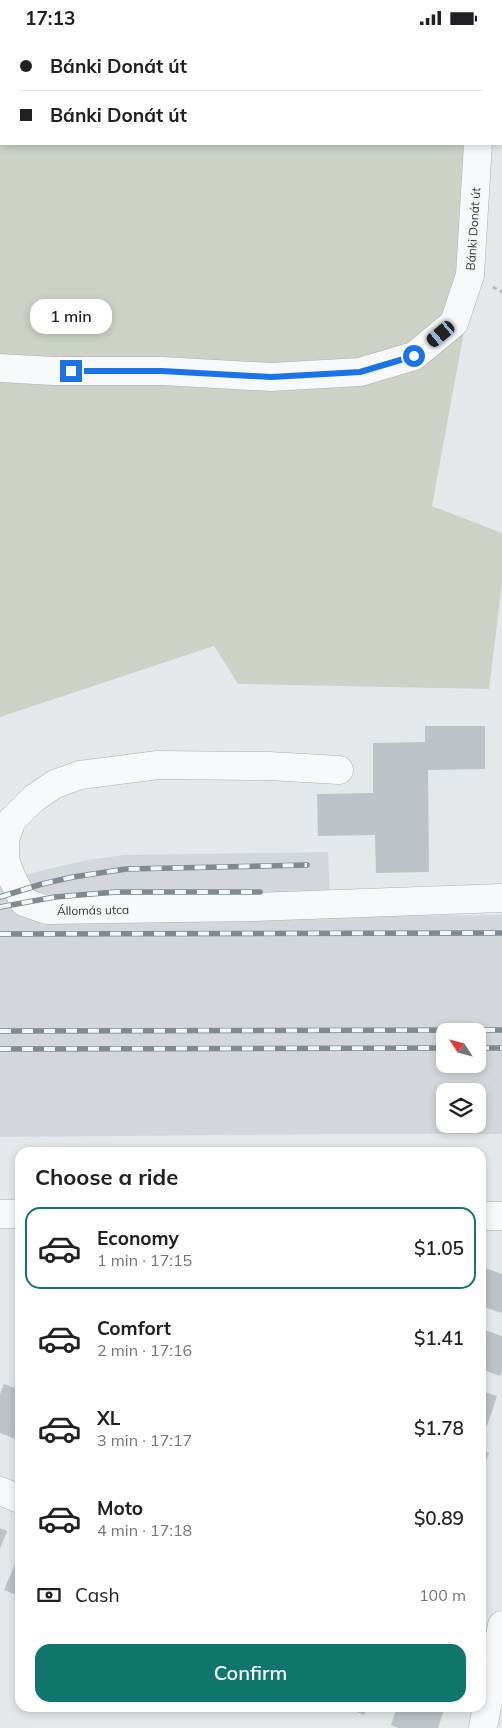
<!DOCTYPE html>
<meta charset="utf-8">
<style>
:root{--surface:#fff;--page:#f6f6f6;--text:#202124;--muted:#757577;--line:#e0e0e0;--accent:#0f766e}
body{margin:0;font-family:Mulish,sans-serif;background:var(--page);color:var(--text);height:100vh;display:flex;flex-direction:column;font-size:19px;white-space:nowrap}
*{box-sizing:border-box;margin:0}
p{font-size:16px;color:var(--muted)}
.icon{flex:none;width:28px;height:28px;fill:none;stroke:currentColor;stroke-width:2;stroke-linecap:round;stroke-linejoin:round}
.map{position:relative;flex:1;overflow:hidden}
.drawer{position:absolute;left:15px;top:1112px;width:471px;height:565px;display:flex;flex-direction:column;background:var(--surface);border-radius:15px;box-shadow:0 2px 8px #0003}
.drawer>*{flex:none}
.hud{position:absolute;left:0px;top:0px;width:502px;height:110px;box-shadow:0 2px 8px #0003;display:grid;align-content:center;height:110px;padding:0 20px;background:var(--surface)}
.needle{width:32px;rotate:306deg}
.controls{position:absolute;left:436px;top:988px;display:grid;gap:10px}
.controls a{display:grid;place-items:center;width:50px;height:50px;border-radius:10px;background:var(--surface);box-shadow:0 2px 8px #0003;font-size:25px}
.end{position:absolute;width:22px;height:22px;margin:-11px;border:6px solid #1a73e8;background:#fff;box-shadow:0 0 0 2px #fff}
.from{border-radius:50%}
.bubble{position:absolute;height:35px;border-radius:15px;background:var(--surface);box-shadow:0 2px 8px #0003;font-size:16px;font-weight:600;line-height:35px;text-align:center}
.car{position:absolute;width:15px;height:30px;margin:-15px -8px;border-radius:6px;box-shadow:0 0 4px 1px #0007;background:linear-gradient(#222 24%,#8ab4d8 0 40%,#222 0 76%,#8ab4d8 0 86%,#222 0)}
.hud b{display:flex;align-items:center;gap:18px;height:48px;font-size:19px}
.hud b+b{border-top:1px solid var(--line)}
.hud i{width:12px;height:12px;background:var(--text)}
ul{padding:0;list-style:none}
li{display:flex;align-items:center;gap:15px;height:82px;margin:0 10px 8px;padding:0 10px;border:2px solid transparent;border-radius:15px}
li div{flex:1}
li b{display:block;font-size:19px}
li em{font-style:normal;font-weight:600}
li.current{border-color:var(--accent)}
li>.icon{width:45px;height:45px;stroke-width:1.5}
h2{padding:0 20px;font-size:22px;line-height:60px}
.pay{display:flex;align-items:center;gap:12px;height:55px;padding:0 20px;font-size:19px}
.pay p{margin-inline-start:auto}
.primary-button{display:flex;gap:10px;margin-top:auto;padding:10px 20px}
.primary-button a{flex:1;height:58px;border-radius:15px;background:var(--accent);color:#fff;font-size:20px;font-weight:600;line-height:58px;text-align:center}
.status{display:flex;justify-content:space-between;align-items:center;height:35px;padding:0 25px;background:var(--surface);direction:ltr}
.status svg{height:14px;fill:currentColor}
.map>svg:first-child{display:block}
</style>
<div class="status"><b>17:13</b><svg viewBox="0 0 49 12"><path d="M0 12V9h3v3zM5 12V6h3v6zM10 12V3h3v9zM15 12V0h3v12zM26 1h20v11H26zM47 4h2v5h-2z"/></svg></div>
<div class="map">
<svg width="502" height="1693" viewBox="0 0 502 1693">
<rect width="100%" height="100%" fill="#e4e8ea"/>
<path fill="#d3d7dc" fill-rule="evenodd" d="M328,817L331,881L502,880V1099H330L0,1102V848L28,839L87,825L124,820ZM445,996H478V1029H445ZM445,1056H478V1089H445Z"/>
<path fill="#ccd3c6" d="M0,0H485V1H1V109H478L467,280L432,471L502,498V549L489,654L238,649L214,611L0,682Z"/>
<g fill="#bcc2c7">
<path d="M425,691H485V734L428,735L429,837L376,838L375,800L318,801L317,759L373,758V708L425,707Z"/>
<path d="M485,1233L502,1239V1278L481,1271V1245Z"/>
<path d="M481,1294L502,1301V1336L500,1341L481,1334Z"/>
<path d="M4,1349L20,1355V1400L18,1405L0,1398V1359Z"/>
<path d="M481,1356L497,1361L487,1391L481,1389Z"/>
<path d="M481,1415L489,1418L481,1439Z"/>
<path d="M0,1493L7,1496L0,1514Z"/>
<path d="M20,1517V1561L4,1555Z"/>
<path d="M345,1672H367L364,1680Z"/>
<path d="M397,1672H445L438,1693H399L391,1690Z"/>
</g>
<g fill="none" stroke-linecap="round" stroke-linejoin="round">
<g stroke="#aab0b4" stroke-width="29">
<g id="minor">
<path d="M454,0L455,1"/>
<path d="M484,1V0"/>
<path d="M0,333L53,336H162L271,342L360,337L414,321L454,288L470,240L478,109"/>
<path d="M339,735L269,731L158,730L80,740L55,749L33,764L12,785L5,804V825L12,843L24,867L47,875L253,872L502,863"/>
<path d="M0,1179H20"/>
<path d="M481,1181H502"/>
<path d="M0,1456L20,1464"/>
<path d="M483,1693L502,1590"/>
</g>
</g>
<path stroke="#b3b7ba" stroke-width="3" stroke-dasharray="4 4" stroke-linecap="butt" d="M493,252L502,257"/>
<use href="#minor" stroke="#f7f8f9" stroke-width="28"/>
<g stroke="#7f8a92" stroke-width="5.5">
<g id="rail">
<path d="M0,862L42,849L73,842L126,834L307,830"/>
<path d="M0,872L55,862L116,857H260"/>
<path d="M0,899L502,898"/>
<path d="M0,996L502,995"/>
<path d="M478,1013H502"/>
<path d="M0,1014L445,1013"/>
</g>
</g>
<use href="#rail" stroke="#f4f6f8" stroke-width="4" stroke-dasharray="11" stroke-linecap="butt"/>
</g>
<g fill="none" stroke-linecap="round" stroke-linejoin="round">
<path stroke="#1a73e8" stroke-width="6" d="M71,336H162L271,342L360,337L414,321"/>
</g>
<g text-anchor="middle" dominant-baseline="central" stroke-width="4.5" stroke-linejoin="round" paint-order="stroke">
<g font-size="12" fill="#2e3841" stroke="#f4f6f8">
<text transform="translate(473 194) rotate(-86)">Bánki Donát út</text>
<text transform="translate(93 875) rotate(-1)">Állomás utca</text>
</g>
</g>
</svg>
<div class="controls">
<a><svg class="needle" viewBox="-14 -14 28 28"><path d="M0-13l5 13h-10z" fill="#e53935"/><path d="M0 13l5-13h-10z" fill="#757577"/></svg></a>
<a><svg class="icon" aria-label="layers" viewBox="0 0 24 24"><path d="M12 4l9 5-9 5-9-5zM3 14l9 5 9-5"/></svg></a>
</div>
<i class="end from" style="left:414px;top:321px"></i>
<i class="end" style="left:71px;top:336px"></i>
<div class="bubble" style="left:30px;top:264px;width:82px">1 min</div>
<i class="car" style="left:441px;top:299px;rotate:230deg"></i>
<div class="hud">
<b><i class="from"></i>Bánki Donát út</b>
<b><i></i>Bánki Donát út</b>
</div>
<section class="drawer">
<h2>Choose a ride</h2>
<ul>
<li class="current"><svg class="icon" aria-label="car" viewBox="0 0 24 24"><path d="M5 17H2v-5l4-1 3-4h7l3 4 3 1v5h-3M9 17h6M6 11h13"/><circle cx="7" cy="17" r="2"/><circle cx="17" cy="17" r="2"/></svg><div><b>Economy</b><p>1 min · 17:15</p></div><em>$1.05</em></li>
<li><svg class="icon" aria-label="car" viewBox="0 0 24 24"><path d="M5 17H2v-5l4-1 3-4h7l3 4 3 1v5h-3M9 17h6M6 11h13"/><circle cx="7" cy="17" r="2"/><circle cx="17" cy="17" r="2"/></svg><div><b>Comfort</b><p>2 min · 17:16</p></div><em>$1.41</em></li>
<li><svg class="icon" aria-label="car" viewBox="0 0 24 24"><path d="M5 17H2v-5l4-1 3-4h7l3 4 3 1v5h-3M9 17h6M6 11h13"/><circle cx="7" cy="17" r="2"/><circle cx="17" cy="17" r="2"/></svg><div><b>XL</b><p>3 min · 17:17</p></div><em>$1.78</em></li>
<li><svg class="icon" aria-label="car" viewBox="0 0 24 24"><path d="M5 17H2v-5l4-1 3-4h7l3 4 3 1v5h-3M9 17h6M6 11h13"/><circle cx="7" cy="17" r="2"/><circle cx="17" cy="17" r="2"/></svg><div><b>Moto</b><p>4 min · 17:18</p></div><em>$0.89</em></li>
</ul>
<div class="pay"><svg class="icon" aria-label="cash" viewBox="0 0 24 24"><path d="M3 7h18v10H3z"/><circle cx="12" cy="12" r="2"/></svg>Cash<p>100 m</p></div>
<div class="primary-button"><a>Confirm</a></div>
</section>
</div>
